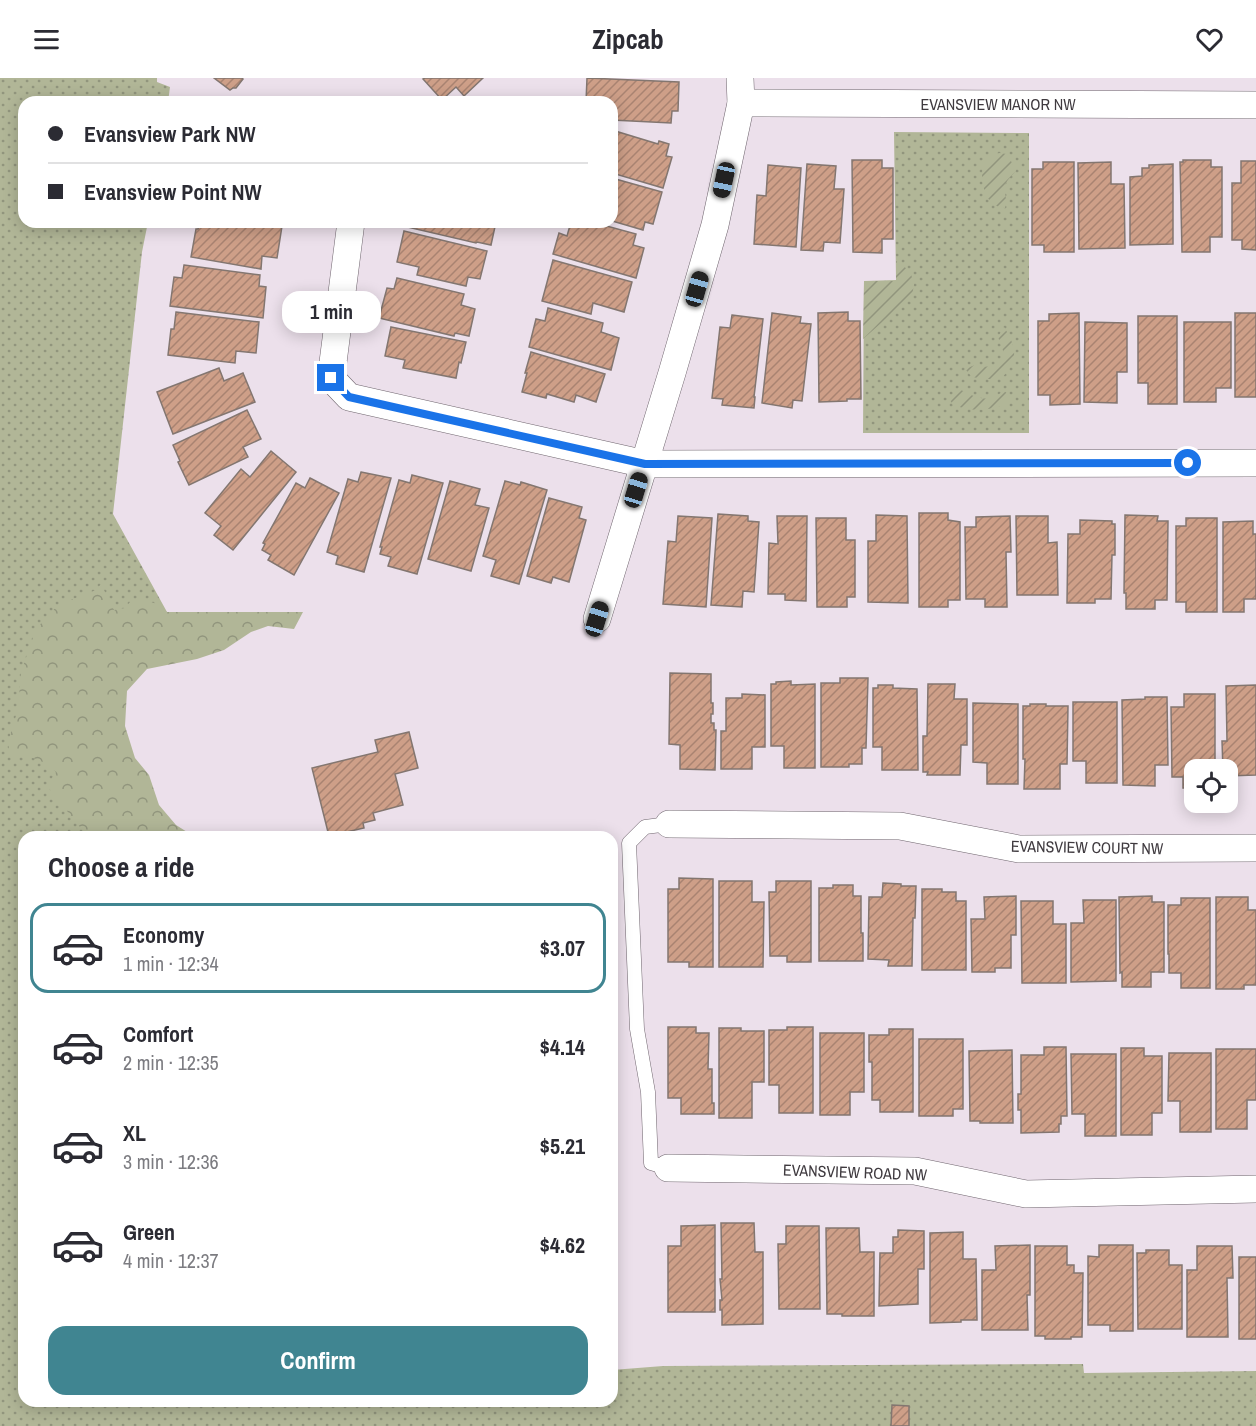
<!DOCTYPE html>
<meta charset="utf-8">
<style>
:root{--surface:#fff;--page:#f7f7f7;--text:#2b2b33;--muted:#7c7c81;--line:#e1e1e2;--accent:#408591}
body{margin:0;font-family:"Archivo Narrow",sans-serif;background:var(--page);color:var(--text);height:100vh;display:flex;flex-direction:column;font-size:22px;white-space:nowrap}
*{box-sizing:border-box;margin:0}
p{font-size:20px;color:var(--muted)}
.icon{flex:none;width:33px;height:33px;fill:none;stroke:currentColor;stroke-width:2;stroke-linecap:round;stroke-linejoin:round}
.map{position:relative;flex:1;overflow:hidden}
.drawer{position:absolute;left:18px;top:753px;width:600px;height:576px;display:flex;flex-direction:column;background:var(--surface);border-radius:18px;box-shadow:0 3px 15px #0003}
.drawer>*{flex:none}
.top-card{position:absolute;left:18px;top:18px;width:600px;height:132px;border-radius:18px;box-shadow:0 3px 15px #0003;display:grid;align-content:center;height:132px;padding:0 30px;background:var(--surface)}
.controls{position:absolute;left:1184px;top:681px;display:grid;gap:12px}
.controls a{display:grid;place-items:center;width:54px;height:54px;border-radius:12px;background:var(--surface);box-shadow:0 3px 15px #0003;font-size:30px}
.end{position:absolute;width:27px;height:27px;margin:-14px;border:8px solid #1a73e8;background:#fff;box-shadow:0 0 0 3px #fff}
.from{border-radius:50%}
.bubble{position:absolute;height:42px;border-radius:18px;background:var(--surface);box-shadow:0 3px 15px #0003;font-size:20px;font-weight:800;line-height:42px;text-align:center}
.car{position:absolute;width:18px;height:36px;margin:-18px -9px;border-radius:8px;box-shadow:0 0 4px 2px #0007;background:linear-gradient(#222 24%,#8ab4d8 0 40%,#222 0 76%,#8ab4d8 0 86%,#222 0)}
.top-card b{display:flex;align-items:center;gap:21px;height:57px;font-size:22px}
.top-card b+b{border-top:2px solid var(--line)}
.top-card i{width:15px;height:15px;background:var(--text)}
ul{padding:0;list-style:none}
li{display:flex;align-items:center;gap:18px;height:90px;margin:0 12px 9px;padding:0 18px;border:3px solid transparent;border-radius:18px}
li div{flex:1}
li b{display:block;font-size:22px}
li em{font-style:normal;font-weight:800}
li.selected{border-color:var(--accent)}
li>.icon{width:54px;height:54px;stroke-width:1.5}
h2{padding:0 30px;font-size:27px;line-height:72px}
.action{display:flex;gap:12px;margin-top:auto;padding:12px 30px}
.action a{flex:1;height:69px;border-radius:18px;background:var(--accent);color:#fff;font-size:24px;font-weight:800;line-height:69px;text-align:center}
header{display:flex;justify-content:space-between;align-items:center;height:78px;padding:0 30px;background:var(--surface);font-size:27px;font-weight:800}
.map>svg:first-child{display:block}
</style>
<header><svg class="icon" aria-label="menu" viewBox="0 0 24 24"><path d="M4 6h16M4 12h16M4 18h16"/></svg>Zipcab<svg class="icon" aria-label="heart" viewBox="0 0 24 24"><path d="M12 20l-8-8c-3-5 5-10 8-4 3-6 11-1 8 4z"/></svg></header>
<div class="map">
<svg width="1256" height="1348" viewBox="0 0 1256 1348">
<defs>
<pattern id="grass-dots" width="8" height="8" patternUnits="userSpaceOnUse" patternTransform="scale(1.5)"><rect width="8" height="8" fill="#b1b697"/><path d="M2 2h.1M6 6h.1" fill="none" stroke="#91957d" stroke-width="1.8" stroke-linecap="round"/></pattern>
<pattern id="forest-crowns" width="20" height="18" patternUnits="userSpaceOnUse" patternTransform="scale(1.5)"><rect width="20" height="18" fill="#b1b697"/><path d="M2 6a3 3 0 1 1 6 0M12 15a3 3 0 1 1 6 0" fill="none" stroke="#91957d"/></pattern>
<pattern id="garden-furrows" width="10" height="10" patternUnits="userSpaceOnUse" patternTransform="scale(1.5)"><rect width="10" height="10" fill="#b1b697"/><path d="M-1 1l2-2M0 10L10 0M9 11l2-2" fill="none" stroke="#91957d"/></pattern>
<pattern id="building-hatch" width="6" height="6" patternUnits="userSpaceOnUse" patternTransform="scale(1.5)"><rect width="6" height="6" fill="#ce9f88"/><path d="M-1 1l2-2M0 6l6-6M5 7l2-2" fill="none" stroke="#a98371"/></pattern>
</defs>
<rect width="100%" height="100%" fill="#ece0eb"/>
<g fill="url(#grass-dots)">
<path d="M0,0H157V4L170,9L168,24H24V144H148L142,174L113,436L167,534L73,537L132,759H24V1323H612V1292L663,1288L1083,1286L1084,1295L1256,1293V1348H0Z"/>
<path d="M894,54L1029,55V355H863L864,203L896,202Z"/>
</g>
<path fill="url(#forest-crowns)" d="M101,506L114,532L125,530L130,524C146,521 155,523 167,534H303L294,551L268,548L251,554L224,572L197,581L147,591L127,613L125,648L135,680L149,697L159,727L176,747L195,759H88L47,708L56,694C39,679 33,679 10,678L8,664L18,631L21,594L36,551L58,527L96,512Z"/>
<g fill="url(#garden-furrows)">
<path d="M999,75L1007,76L1016,92C1013,97 1005,103 1005,109C1004,117 1008,121 1005,130C1001,129 998,129 995,127C983,121 978,93 986,82C990,78 995,77 999,75Z"/>
<path d="M896,183L910,193L914,206L912,218L863,261L864,203H896Z"/>
<path d="M1004,249C1017,270 1019,282 1001,301H984L972,299L965,291L975,287L982,289L993,288L1005,278L998,259Z"/>
<path d="M961,312C979,321 986,325 1004,313L1011,318L1007,326C988,333 972,334 953,327L950,322L953,316Z"/>
</g>
<g fill="url(#building-hatch)" stroke="#837670" stroke-width="1.5">
<path d="M214,0H242L243,1L236,10H233L230,12Z"/>
<path d="M425,0H483L464,18L456,9L442,22L423,1Z"/>
<path d="M587,0L679,4L678,33H672L671,45L612,42V24H586Z"/>
<path d="M612,52L658,66L659,63L669,66L666,78L672,79L663,110L612,95Z"/>
<path d="M852,82H882V90H893V161H882V175L853,174Z"/>
<path d="M1183,82H1211V89H1222V159H1210V174H1182L1180,84H1183Z"/>
<path d="M1241,83H1256V172L1242,171V162H1232V105H1241Z"/>
<path d="M1043,84H1074V174H1044V167H1032V91H1043Z"/>
<path d="M1111,84V106H1124L1125,170L1079,171L1078,85Z"/>
<path d="M807,86L836,88L834,111H844L840,165L824,164L823,173L801,172Z"/>
<path d="M1173,86V166L1130,167V99L1142,98V90H1149V87Z"/>
<path d="M768,87L801,90L796,169L754,166L757,117L766,118Z"/>
<path d="M612,100L662,114L653,146L645,144L643,152L612,143Z"/>
<path d="M200,144H259L282,148L277,180L262,178L261,191L191,179L196,151H198Z"/>
<path d="M404,144H496L491,167L477,164L476,165L403,148Z"/>
<path d="M571,144H592L636,156L633,167L644,170L636,200L553,176L559,155L567,158Z"/>
<path d="M404,153L487,173L480,201L468,199L466,208L417,197L419,189L397,184Z"/>
<path d="M553,182L632,204L624,234L593,225L591,236L542,223Z"/>
<path d="M184,187L260,197L259,208L266,209L263,240L170,228L174,199L182,200Z"/>
<path d="M397,200L464,216L461,227L475,231L469,258L455,255L454,258L379,240L387,210L394,211Z"/>
<path d="M548,230L603,245L601,254L619,260L611,292L529,269L536,241L545,243Z"/>
<path d="M176,234L259,244L256,275L236,273L235,285L168,277L171,251H174Z"/>
<path d="M848,234V243H860L861,321H847V323L819,324L818,235Z"/>
<path d="M772,235L801,239L800,245L811,246L802,323L793,322L792,330L762,325Z"/>
<path d="M1079,235L1080,326L1050,327V317H1038V243H1049V236Z"/>
<rect x="1235" y="235" width="21" height="84"/>
<path d="M732,237L763,241L754,319H755L754,330L722,327L723,321L712,320L720,249L730,250Z"/>
<path d="M1138,238H1177V326H1148V305H1138Z"/>
<path d="M1085,244L1127,245V294H1117V325L1084,324Z"/>
<path d="M1184,244H1231V310H1216V324H1184Z"/>
<path d="M391,249L466,264L461,285L459,284L456,300L403,290L405,282L385,278Z"/>
<path d="M531,274L605,296L596,324L576,317L574,324L547,316L546,320L522,314L527,295H525Z"/>
<path d="M219,290L224,303L243,295L255,324L173,356L157,314Z"/>
<path d="M247,332L261,361L243,369L248,379L189,407L178,384L180,383L173,367Z"/>
<path d="M271,373L296,394L233,472L214,457L221,448L205,435L241,391L250,399Z"/>
<path d="M361,394L391,400L364,494L336,486L338,478L327,474L348,401L358,404Z"/>
<path d="M412,397L443,405L417,496L388,488L391,479L380,476L382,469H380L399,402L410,405Z"/>
<path d="M310,400L339,415L294,497L268,482L271,477L262,472L265,466L263,465L296,405L305,410Z"/>
<path d="M450,403L480,411L475,427L489,430L471,493L428,481Z"/>
<path d="M505,403L520,407L521,404L547,412L519,506L491,498L496,482L483,478Z"/>
<path d="M549,420L582,429L579,440L586,442L569,504L553,499L551,505L527,498Z"/>
<path d="M919,435H948V442L960,444V522H948V529H919Z"/>
<path d="M718,436L748,438V443L759,444L754,514L743,513L742,529L711,527Z"/>
<path d="M876,437L907,438L908,525L868,524V463H876Z"/>
<path d="M1125,437L1158,438L1157,443H1168L1167,522H1155V531H1126V515H1124Z"/>
<path d="M678,438L712,440L706,529L663,526L668,463L676,464Z"/>
<path d="M777,438H807L806,523L785,522V516H768L769,465L778,466Z"/>
<path d="M1010,438L1011,474H1006L1007,529H985V521H966L965,449H976V439Z"/>
<path d="M1016,438H1048V465L1057,464L1058,517H1017Z"/>
<path d="M816,440H846V462H855V519H847V529H817Z"/>
<path d="M1186,440H1217V534H1186V524H1176V448H1186Z"/>
<path d="M1080,442L1112,443V446H1115V477H1112L1111,521H1095V525H1067L1068,456H1080Z"/>
<path d="M1253,443V456H1256V521H1244V534H1223V444Z"/>
<path d="M670,595L711,596V625H713V636H711V645H714V652H716L715,692L680,691V667L669,666Z"/>
<path d="M840,600H868L866,670H862V686H849V689H821V605H840Z"/>
<path d="M791,603V607L815,606V690H784V668H771V606H776V604Z"/>
<path d="M928,606H955L954,621H967V667H961L960,697H927L928,694H923V658H927Z"/>
<path d="M878,607H893V610L917,611L918,692H882V669H873V610H878Z"/>
<path d="M1256,607V697L1227,698V692H1223L1222,663H1227L1226,608Z"/>
<path d="M742,616L765,617V669H752V691H721V653H726V620H742Z"/>
<path d="M1184,616H1215V692H1194V710H1183V699H1172L1171,629H1184Z"/>
<path d="M1145,619H1167L1168,687H1155V708L1123,707L1122,622L1145,621Z"/>
<path d="M1073,624H1117V705H1086V683H1073Z"/>
<path d="M973,625L1018,626V706H987V685L973,684Z"/>
<path d="M1030,626H1046V628H1068L1067,686H1060V711H1024L1025,681H1023V628H1030Z"/>
<path d="M409,654L418,690L395,696L403,727L373,735L375,742L363,745L364,750L329,758L312,690L378,674L375,662Z"/>
<path d="M679,800L713,801V889H689V884H668V811H679Z"/>
<path d="M719,803H752V824H764L763,889H719Z"/>
<path d="M776,803H811V884H787V878H770L769,814H776Z"/>
<path d="M883,805L901,806V808H916L915,840H913L912,888H888L889,882L868,881L869,819H882Z"/>
<path d="M833,807H853V818H861V855H863V883H819V810H833Z"/>
<path d="M922,811H942V814H956V823H966V892H922Z"/>
<path d="M1016,818V857H1011V890H995V894H972L971,841H985L984,819Z"/>
<path d="M1152,818V824H1164V894H1151V909H1122V894L1120,895L1119,819Z"/>
<path d="M1216,819H1248V832H1256V907H1244V911H1216Z"/>
<path d="M1181,820H1210V910H1181V895H1169V876H1168V827H1181Z"/>
<path d="M1083,822H1116V903L1071,904V845H1084Z"/>
<path d="M1021,823H1053V846H1066V905H1022Z"/>
<path d="M668,949H696V955H709L708,991H712V1025H714V1036H681V1020H668Z"/>
<path d="M787,949H813V1035H779V1007H769V952H787Z"/>
<path d="M719,950H741V953H764V1004H752V1040H719Z"/>
<path d="M889,951H913V1034H880V1022H872V984H869V957H889Z"/>
<path d="M820,955H864V1014H850V1037H820Z"/>
<path d="M919,961H963V1031H953V1038H919Z"/>
<path d="M1044,969H1066L1067,1038H1061V1046H1059V1054L1021,1055V1032H1018V1016H1021V977H1044Z"/>
<path d="M1121,970H1144V978H1162V1035H1152V1057H1121Z"/>
<path d="M1216,971H1256V1022H1247V1051H1216Z"/>
<path d="M1012,972L1013,1045H980V1043H970L969,973Z"/>
<path d="M1169,975H1211V1054H1180V1023H1168Z"/>
<path d="M1071,976H1116V1058H1085V1036H1072Z"/>
<path d="M721,1145H754L755,1174H763V1246L722,1247V1232H720V1222H722L720,1201H722Z"/>
<path d="M715,1147V1234H668V1168H681V1148Z"/>
<path d="M786,1148H819L820,1231H779L778,1166H786Z"/>
<path d="M826,1150H859L860,1174H874V1238H842V1236H827Z"/>
<path d="M898,1152L924,1153V1191H918V1226L879,1228L880,1175H893V1159H898Z"/>
<path d="M963,1154V1181H976L977,1242H961V1244L930,1245V1155Z"/>
<path d="M1030,1167V1217H1027L1028,1252H982V1192H996L995,1168Z"/>
<path d="M1099,1167H1133V1253H1110V1247H1088V1178L1099,1179Z"/>
<path d="M1035,1168H1067V1187H1074V1195H1083L1082,1259H1071V1261H1045V1258H1035Z"/>
<path d="M1197,1168H1232L1233,1200H1227L1228,1259H1187V1192H1197Z"/>
<path d="M1146,1172H1169V1187H1182V1251H1138L1137,1175H1146Z"/>
<rect x="1239" y="1179" width="17" height="82"/>
<path d="M892,1327L909,1328V1348H891Z"/>
</g>
<g fill="none" stroke-linecap="round" stroke-linejoin="round">
<g stroke="#6f656e" stroke-width="15">
<path id="lane" d="M668,1090L651,1085L648,1014L637,951L629,765L645,749L669,746"/>
</g>
<g stroke="#6f656e" stroke-width="28">
<g id="street">
<path d="M741,25L1256,27"/>
<path d="M351,144L331,300L349,319L645,386L1256,385"/>
<path d="M597,541L672,295L715,147L741,25L740,0"/>
<path d="M669,746L900,748L1019,771L1256,770"/>
<path d="M668,1090L915,1093L1026,1116L1256,1111"/>
</g>
</g>
<use href="#lane" stroke="#fff" stroke-width="14"/>
<use href="#street" stroke="#fff" stroke-width="27"/>
</g>
<g fill="none" stroke-linecap="round" stroke-linejoin="round">
<path stroke="#1a73e8" stroke-width="8" d="M331,300L349,319L645,386L1188,385"/>
</g>
<g text-anchor="middle" dominant-baseline="central" stroke-width="6" stroke-linejoin="round" paint-order="stroke">
<g font-size="16" fill="#3f3a3f" stroke="#fff">
<text x="998" y="26">EVANSVIEW MANOR NW</text>
<text transform="translate(1087 769) rotate(1)">EVANSVIEW COURT NW</text>
<text transform="translate(855 1094) rotate(2)">EVANSVIEW ROAD NW</text>
</g>
</g>
</svg>
<div class="controls">
<a><svg class="icon" aria-label="locate" viewBox="0 0 24 24"><circle cx="12" cy="12" r="6"/><path d="M12 2v4M12 18v4M2 12h4M18 12h4"/></svg></a>
</div>
<i class="end from" style="left:1188px;top:385px"></i>
<i class="end" style="left:331px;top:300px"></i>
<div class="bubble" style="left:282px;top:213px;width:99px">1 min</div>
<i class="car" style="left:724px;top:102px;rotate:192deg"></i>
<i class="car" style="left:697px;top:211px;rotate:16deg"></i>
<i class="car" style="left:636px;top:412px;rotate:17deg"></i>
<i class="car" style="left:597px;top:541px;rotate:17deg"></i>
<div class="top-card">
<b><i class="from"></i>Evansview Park NW</b>
<b><i></i>Evansview Point NW</b>
</div>
<section class="drawer">
<h2>Choose a ride</h2>
<ul>
<li class="selected"><svg class="icon" aria-label="car" viewBox="0 0 24 24"><path d="M5 17H2v-5l4-1 3-4h7l3 4 3 1v5h-3M9 17h6M6 11h13"/><circle cx="7" cy="17" r="2"/><circle cx="17" cy="17" r="2"/></svg><div><b>Economy</b><p>1 min · 12:34</p></div><em>$3.07</em></li>
<li><svg class="icon" aria-label="car" viewBox="0 0 24 24"><path d="M5 17H2v-5l4-1 3-4h7l3 4 3 1v5h-3M9 17h6M6 11h13"/><circle cx="7" cy="17" r="2"/><circle cx="17" cy="17" r="2"/></svg><div><b>Comfort</b><p>2 min · 12:35</p></div><em>$4.14</em></li>
<li><svg class="icon" aria-label="car" viewBox="0 0 24 24"><path d="M5 17H2v-5l4-1 3-4h7l3 4 3 1v5h-3M9 17h6M6 11h13"/><circle cx="7" cy="17" r="2"/><circle cx="17" cy="17" r="2"/></svg><div><b>XL</b><p>3 min · 12:36</p></div><em>$5.21</em></li>
<li><svg class="icon" aria-label="car" viewBox="0 0 24 24"><path d="M5 17H2v-5l4-1 3-4h7l3 4 3 1v5h-3M9 17h6M6 11h13"/><circle cx="7" cy="17" r="2"/><circle cx="17" cy="17" r="2"/></svg><div><b>Green</b><p>4 min · 12:37</p></div><em>$4.62</em></li>
</ul>
<div class="action"><a>Confirm</a></div>
</section>
</div>
